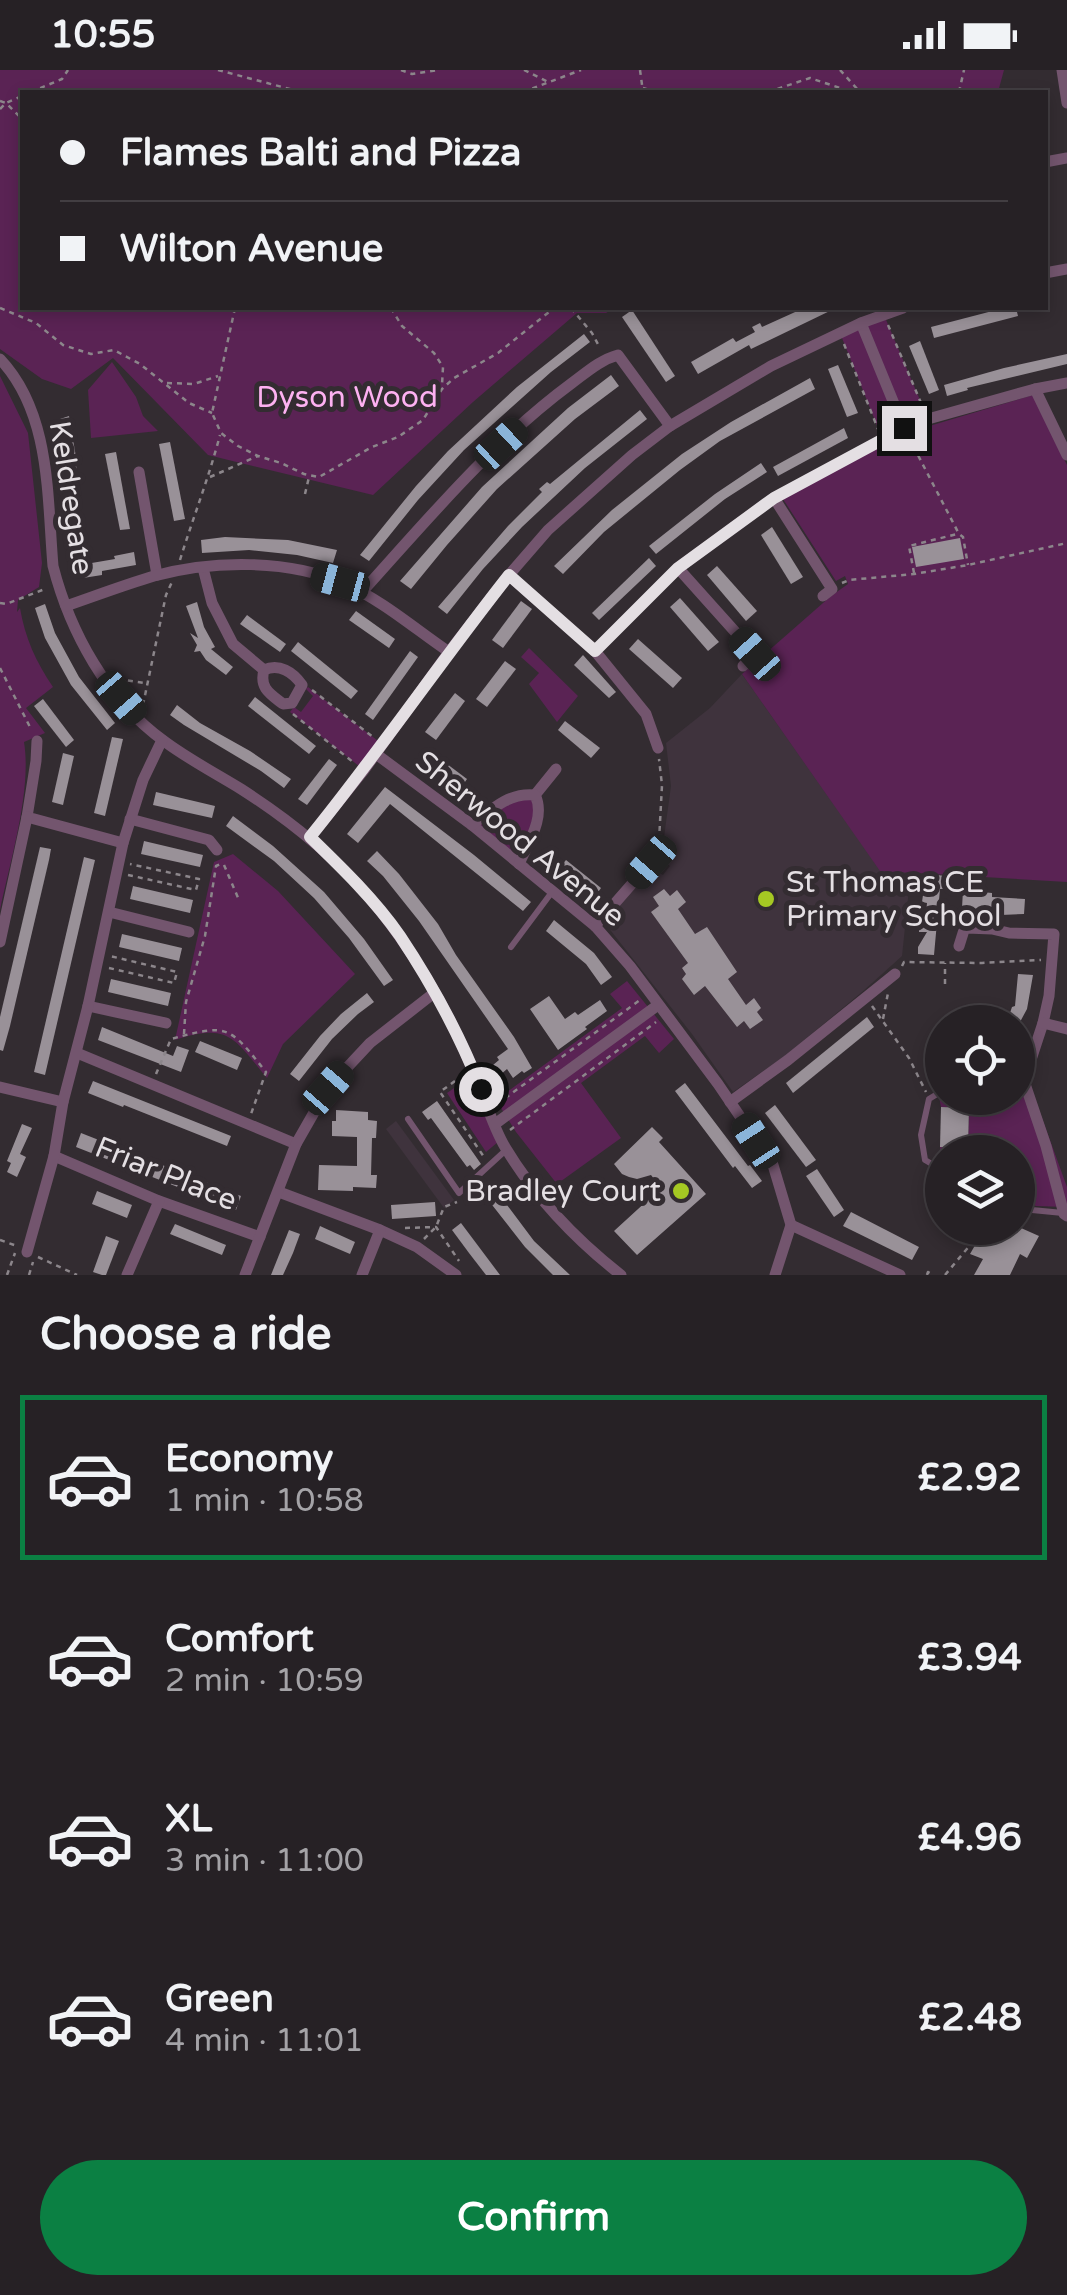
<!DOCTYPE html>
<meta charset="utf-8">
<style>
:root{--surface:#262125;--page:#2e292d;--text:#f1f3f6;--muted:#a4a3a7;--line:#423e42;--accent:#0b8043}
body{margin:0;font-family:"Varela Round",sans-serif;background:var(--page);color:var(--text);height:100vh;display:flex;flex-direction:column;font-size:38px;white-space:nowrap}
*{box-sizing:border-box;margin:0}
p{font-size:32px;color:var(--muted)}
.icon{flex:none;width:55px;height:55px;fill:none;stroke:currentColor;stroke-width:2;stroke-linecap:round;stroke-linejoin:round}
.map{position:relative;height:1205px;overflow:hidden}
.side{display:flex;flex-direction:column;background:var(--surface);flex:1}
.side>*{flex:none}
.hud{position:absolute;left:20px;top:20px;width:1028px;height:220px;border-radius:0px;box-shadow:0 5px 15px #0003,0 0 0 2px var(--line);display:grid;align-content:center;height:220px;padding:0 40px;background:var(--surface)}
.controls{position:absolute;left:925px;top:935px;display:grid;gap:20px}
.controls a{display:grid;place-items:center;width:110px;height:110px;border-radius:50%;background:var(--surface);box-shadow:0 5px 15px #0003,0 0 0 2px var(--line);font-size:50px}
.end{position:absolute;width:45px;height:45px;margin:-22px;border:12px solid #e4dfe3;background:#111;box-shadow:0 0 0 5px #111}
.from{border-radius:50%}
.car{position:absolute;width:30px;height:60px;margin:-30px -15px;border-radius:12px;box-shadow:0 0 8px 2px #0007;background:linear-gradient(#222 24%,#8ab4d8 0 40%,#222 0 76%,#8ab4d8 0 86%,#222 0)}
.hud b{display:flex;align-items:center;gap:35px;height:95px;font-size:38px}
.hud b+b{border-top:2px solid var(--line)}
.hud i{width:25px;height:25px;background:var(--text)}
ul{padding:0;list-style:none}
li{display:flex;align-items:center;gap:30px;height:165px;margin:0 20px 15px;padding:0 20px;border:5px solid transparent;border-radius:0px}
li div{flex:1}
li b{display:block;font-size:38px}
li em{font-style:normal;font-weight:700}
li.on{border-color:var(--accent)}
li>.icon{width:90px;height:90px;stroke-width:1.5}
h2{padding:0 40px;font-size:45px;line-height:120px}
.primary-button{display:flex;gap:20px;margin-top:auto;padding:20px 40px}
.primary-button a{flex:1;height:115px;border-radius:60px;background:var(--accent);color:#fff;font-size:40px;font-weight:700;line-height:115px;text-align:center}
.status{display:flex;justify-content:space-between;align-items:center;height:70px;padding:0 50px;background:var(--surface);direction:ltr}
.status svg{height:28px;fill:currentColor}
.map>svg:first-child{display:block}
</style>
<div class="status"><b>10:55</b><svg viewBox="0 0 49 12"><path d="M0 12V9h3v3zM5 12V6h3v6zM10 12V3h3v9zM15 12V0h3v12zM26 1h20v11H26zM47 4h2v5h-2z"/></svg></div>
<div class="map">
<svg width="1067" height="1205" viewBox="0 0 1067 1205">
<rect width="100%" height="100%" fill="#332c31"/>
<g fill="#3f333d">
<path d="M742,604L880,800H911L902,886L862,922L785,986L733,1022L692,964L604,852L651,798L663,805L670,796L661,789L671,716L666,673L710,638Z"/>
<path d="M396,1051L454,1130L444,1138L386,1059Z"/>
</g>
<g fill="#5a2354">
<path d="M0,0H1004L998,22H22V238H615L606,243H577L473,332L373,425L208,385L113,288L71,319L42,309L0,279Z"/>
<path d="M884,245L928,349L882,368L840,263Z"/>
<path d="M112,292L136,327L143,346L158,361L91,368L88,320Z"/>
<path d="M0,306L28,363L42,493L39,517L18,530L17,542L20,538C25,568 36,592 53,617L26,638L45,663L24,672C32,720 10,792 0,840Z"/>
<path d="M1033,325L1067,395V812L880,801L742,604L831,526L848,514L845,506L836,511L783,429L906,363Z"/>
<path d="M529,578L578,626L557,652L529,614L539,603L521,587Z"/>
<path d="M308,617L382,674L364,700L290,642L294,637L301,642L313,626L306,619Z"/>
<path d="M523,724L539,733L519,794L472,755Z"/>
<path d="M233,784L278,821L355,904L283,974L267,1008C234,968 229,952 175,970L214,792Z"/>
<path d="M627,911L674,969L659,983L645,966L581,1013L621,1068L557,1114L516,1062L496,1030L622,938L610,924Z"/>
<path d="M1018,1006L1027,1007L1067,1117V1137L1036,1136L1018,1130V1082H942V1096L940,1095V1077H968L969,1038L941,1037L937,1016L942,1013V1028H1018Z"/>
<path d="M470,1007L498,1072L486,1082L447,1023Z"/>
</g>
<g fill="#999198">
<path d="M804,238H836L751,279L749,275L698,304L691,292L733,268L736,272L755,262L752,257L760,253L762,257Z"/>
<path d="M1004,238H1016L1018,246L934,268L931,257Z"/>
<path d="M632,240L675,306L666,312L622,247Z"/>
<path d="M584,264L590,272L551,302L464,380L418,430L369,491L360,485L416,416L448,381L517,317Z"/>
<path d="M920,271L939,320L929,324L909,276Z"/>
<path d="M1067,284V294L967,318L968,320L947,326L944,315L1004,298Z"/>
<path d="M838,295L858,343L847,347L828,299Z"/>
<path d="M611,305L619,316L575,349L497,419L447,475L411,519L400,511L482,417L568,338Z"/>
<path d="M810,308L815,319L720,371L680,400L604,462L563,504L554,496L612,440L682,384L731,352Z"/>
<path d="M640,340L647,349L585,398L522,457L483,499L447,544L438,537L508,456L542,422L539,419L547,412L550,414Z"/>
<path d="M69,346L76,387H75L80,423L70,425L66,407L75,405L68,406L65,389L74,387L67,388L60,349Z"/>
<path d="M844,358L848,368L778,406L773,397Z"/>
<path d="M170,372L185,449L174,451L159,374Z"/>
<path d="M116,382L130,459L120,460L105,384Z"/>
<path d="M761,393L767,402L725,429L656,484L649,476L715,424Z"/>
<path d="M772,457L803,507L791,514L761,465Z"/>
<path d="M225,467L288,470L337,480L333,493L297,485L249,480L202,483L201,470Z"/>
<path d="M960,468L964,489L916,497L912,477Z"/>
<path d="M134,482L136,495L102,501V505L83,508L80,495L115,489L114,486Z"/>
<path d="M649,488L656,496L599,550L592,543Z"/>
<path d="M717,496L757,541L746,551L707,505Z"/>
<path d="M680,528L719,572L708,581L670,537Z"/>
<path d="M521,531L532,539L503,578L492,570Z"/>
<path d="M197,532L204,557L215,577L211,579L233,597L226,605L206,590L200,581L194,582L197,575L190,563L198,568L186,536Z"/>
<path d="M45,534L55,563L79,607L115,653L107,660L71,615L45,568L35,538Z"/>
<path d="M356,541L395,569L389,578L349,550Z"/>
<path d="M247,545L286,574L280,582L240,554Z"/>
<path d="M638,569L682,608L673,618L629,579Z"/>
<path d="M298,572L358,621L351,629L291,581Z"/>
<path d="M410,581L418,587L373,650L365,644Z"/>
<path d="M583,585L616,622L609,628L574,595Z"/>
<path d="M505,591L516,599L487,637L476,629Z"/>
<path d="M455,623L465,631L436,670L425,662Z"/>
<path d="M255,627L316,676L309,684L248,636Z"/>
<path d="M43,629L74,670L66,677L34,636Z"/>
<path d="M177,635L200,653L250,681L291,709L284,718L261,701L184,655L170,645Z"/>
<path d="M565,651L600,678L591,688L558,660Z"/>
<path d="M112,667L123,669L105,746L94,743Z"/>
<path d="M431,682L467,709L460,719L423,692Z"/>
<path d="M63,683L74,686L63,735L52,732Z"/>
<path d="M329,689L337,695L307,735L298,729Z"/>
<path d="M385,717L474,785L531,832L523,841L390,734L358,773L347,764Z"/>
<path d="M156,722L215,736L212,748L153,735Z"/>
<path d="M233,746L273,776L324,822L364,869L393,910L384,916L349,868L314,828L274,791L226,756Z"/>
<path d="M144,771L203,785L200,797L141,784Z"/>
<path d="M40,777L51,779L49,790L10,956L3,981L0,980V947Z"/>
<path d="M377,781L399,804L438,854L456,885L514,967L532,998L524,1003L522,1001L513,1008L507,999L500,1005L493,995L499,990L497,987L508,979L419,851L383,806L367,791Z"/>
<path d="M84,787L95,790L45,1005L34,1002Z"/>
<path d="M566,790L601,818L594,828L558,800Z"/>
<path d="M926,804L946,806L944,819H940L934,885L918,884V877L927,862H919V853L925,854L927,833L922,832Z"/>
<path d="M133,816L193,830L190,843L130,829Z"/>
<path d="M664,819L670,826L677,820L686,832L678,839L695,864L707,857L737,902L728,909L746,935L754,928L761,938L757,942L763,950L750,959L744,951L737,957L705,916L694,925L682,909L686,904L682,898L688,893L651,842L659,836L653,827Z"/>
<path d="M963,820L992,823V827L1025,829L1024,844L1001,845V843L962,838Z"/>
<path d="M554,850L594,883L612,907L601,915L586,894L546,861Z"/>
<path d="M122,864L182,878L179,891L119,877Z"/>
<path d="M1018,904L1033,905L1027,939L1020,952H1007L1012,937L1015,936Z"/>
<path d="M111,909L171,923L168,936L108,922Z"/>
<path d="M367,923L374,932L358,944L332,969L299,1011L290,1004L320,966L341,944Z"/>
<path d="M549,926L565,949L575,942L578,945L600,930L607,941L585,957L587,959L558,980L530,939Z"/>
<path d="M867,947L874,957L793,1023L786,1013Z"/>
<path d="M102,957L173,986L177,976L189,980L181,1002L98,970Z"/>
<path d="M200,971L242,988L237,1000L195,982Z"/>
<path d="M93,1011L231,1066L227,1076L124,1035L123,1037L88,1023Z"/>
<path d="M685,1013L748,1096L750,1095L762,1111L752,1118L735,1096L733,1098L675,1021Z"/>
<path d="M437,1031L481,1094L474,1100L470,1095L467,1097L431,1048L428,1050L422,1042Z"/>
<path d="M775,1035L816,1090L806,1097L765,1043Z"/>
<path d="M941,1037L969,1038L968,1078L940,1077Z"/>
<path d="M336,1040L368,1042V1050L377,1051L376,1068H372L371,1105H377L376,1118L353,1117V1121L318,1120L319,1095L357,1096V1067L332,1066V1051H336Z"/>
<path d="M22,1054L32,1058L20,1084L26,1087L17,1107L7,1102L11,1093L7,1091Z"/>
<path d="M652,1057L663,1068L659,1072L706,1124L637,1185L614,1161L661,1118L651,1105L637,1109L629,1107L622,1104L614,1094Z"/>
<path d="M81,1063L241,1126L236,1140L76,1077Z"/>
<path d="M817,1099L844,1140L834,1147L806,1106Z"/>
<path d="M97,1121L132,1135L127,1148L92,1134Z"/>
<path d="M498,1123L534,1171L570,1205H553L525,1177L489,1131Z"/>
<path d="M435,1132L436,1146L392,1149L391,1135Z"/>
<path d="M851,1142L919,1177L912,1190L843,1156Z"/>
<path d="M461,1153L500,1205H486L469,1183L452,1160Z"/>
<path d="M175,1154L226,1175L222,1185L170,1164Z"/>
<path d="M320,1156L355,1172L350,1184L315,1169Z"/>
<path d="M985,1158H1021L1039,1166L1027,1188L1020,1184L1010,1205H974L983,1189L970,1184Z"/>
<path d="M289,1160L300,1164L293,1183L283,1205H271Z"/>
<path d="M106,1166L119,1171L106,1205H102L93,1202Z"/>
</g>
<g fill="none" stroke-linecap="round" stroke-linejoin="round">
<g stroke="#8c868b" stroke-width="2.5" stroke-dasharray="5 5" stroke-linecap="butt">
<path d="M218,0L301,22"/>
<path d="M401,0L412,4L439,0"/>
<path d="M524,0L550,13"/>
<path d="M640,0L643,22"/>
<path d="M840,0L860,22"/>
<path d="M643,18L656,22"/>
<path d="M31,22L62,9L68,0"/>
<path d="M523,22L581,0"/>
<path d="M768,22L810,8L852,22"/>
<path d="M959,22L964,0"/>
<path d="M0,31L6,33L22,49"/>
<path d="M0,39L6,33L22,26"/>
<path d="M0,238L36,253L63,275L91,284L114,280L140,294L189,333L212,343"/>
<path d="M235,238L212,343L221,363L238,376L258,386L281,393L304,404L319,407L372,377L398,367L423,350L442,319L454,308L498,283L554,238"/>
<path d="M391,238L402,256L434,283L443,297L442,315"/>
<path d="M571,238L592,263L600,278"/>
<path d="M888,255L924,340"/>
<path d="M844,274L878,359"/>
<path d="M167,313L194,314L218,306"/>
<path d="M909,368L959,464L963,467L968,495"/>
<path d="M210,407L258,386"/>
<path d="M305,424L309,407"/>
<path d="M180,490C193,448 209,407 220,365"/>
<path d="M914,503L909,476L957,464"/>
<path d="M842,513L849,510L914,504L968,495L1067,473"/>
<path d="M0,533L6,534L45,519"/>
<path d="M0,598L31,659"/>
<path d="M118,609L145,613"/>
<path d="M312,620L373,667"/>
<path d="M143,635L166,525L172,512"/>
<path d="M293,644L353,692"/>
<path d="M659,771L662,715L659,689"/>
<path d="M224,795L239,830"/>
<path d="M128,805L196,820L199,809L130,794"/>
<path d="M902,896L904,892L982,893L1041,890"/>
<path d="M109,898L174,913L177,902L110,886"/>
<path d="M945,914V893"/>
<path d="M872,936L909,988L926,1022"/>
<path d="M883,949L888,923"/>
<path d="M184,964L186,932L205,866L216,796L223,793"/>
<path d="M156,1004L171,969C229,953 229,956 266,1002L251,1044"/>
<path d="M463,1005L440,1022L484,1087"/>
<path d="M497,1034L640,930"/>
<path d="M510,1060L656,952"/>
<path d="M1018,1151L1020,1152L1024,1148"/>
<path d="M405,1158L436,1157L459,1191"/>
<path d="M424,1169L436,1157L444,1137L457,1132"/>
<path d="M0,1170L17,1176"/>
<path d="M38,1187L77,1205"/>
<path d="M7,1205L15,1183"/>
<path d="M29,1205L33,1192"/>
<path d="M927,1205L928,1202L934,1205"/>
<path d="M945,1205L971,1174L980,1158"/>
</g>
<g stroke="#73556e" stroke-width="6">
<path d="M511,877L552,822"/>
<path d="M942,1021L929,1029L921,1065L925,1090L942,1100"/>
<path d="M408,1049L459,1123L506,1080"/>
<path d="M1018,1134L1032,1140L1063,1143"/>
</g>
<g stroke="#73556e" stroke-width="11">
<path d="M1062,0L1067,33"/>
<path d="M1045,92L1067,88"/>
<path d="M1045,203L1067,199"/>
<path d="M861,253L904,358"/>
<path d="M0,289C51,343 47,426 53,496C70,562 107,630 164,671C188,689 215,703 241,719C288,749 331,783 368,826C411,877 447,938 473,1000C484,1025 491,1053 505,1077C535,1127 575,1169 621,1205"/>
<path d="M1035,319L1067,385"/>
<path d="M139,402L157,505"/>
<path d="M774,428L832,519L823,526"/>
<path d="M203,498L212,533L233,574L264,600C279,593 293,602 302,615L292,633L283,634C270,624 259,618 264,600"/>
<path d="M678,498L755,584L743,596"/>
<path d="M509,505L595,581L646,644L658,678"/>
<path d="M362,522C428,449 492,372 572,313C587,302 600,290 618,285L670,356"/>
<path d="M66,536C95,526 124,515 154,506C213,490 289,489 345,514C382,530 415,559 449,582"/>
<path d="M595,581L678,498L774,428L904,358L928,349L1035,319L1067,313"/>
<path d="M37,671L36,691L27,747L123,773"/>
<path d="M376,684L472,755L595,856L630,896L718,1014L773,1095L791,1155L775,1205"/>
<path d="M535,725L556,699"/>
<path d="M130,749L209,770L217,780"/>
<path d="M472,755C491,740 509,722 535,725C546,747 528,773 519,794"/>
<path d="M310,767L364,700L449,582L509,505L548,460L632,385L670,356L771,296L861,253L903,238"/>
<path d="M109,842L189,862"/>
<path d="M595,856L651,792L658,780"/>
<path d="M0,872L27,747"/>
<path d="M959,876L964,860L967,858L992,859L1009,863L1054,864L1049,926L1043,953L1024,1011L1046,1076L1064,1144L1067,1146"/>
<path d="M88,936L166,953"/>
<path d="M1043,953L1067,959"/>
<path d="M77,983L296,1074"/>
<path d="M0,1017L63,1032"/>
<path d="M730,1032L788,990L895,904"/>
<path d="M495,1054L658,935"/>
<path d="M54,1086L159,1131L260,1167"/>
<path d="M279,1122L380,1160L417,1177L456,1205"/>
<path d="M791,1155L900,1205"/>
<path d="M27,1182L54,1086L63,1032L88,936L123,773L143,710L162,670"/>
<path d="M127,1205L159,1131"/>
<path d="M245,1205L296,1074L328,1018L370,973L434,923"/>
<path d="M362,1205L380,1160"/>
</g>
</g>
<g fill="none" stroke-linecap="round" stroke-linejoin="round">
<path stroke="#e4dfe3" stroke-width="12" d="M481,1019C460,966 432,914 400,866C375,830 342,798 310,767C379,682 441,591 509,505L595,581L678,498L774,428L904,358"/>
</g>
<g fill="#a5c823" stroke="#332c31" stroke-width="4">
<circle cx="766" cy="829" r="10"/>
<circle cx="681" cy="1121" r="10"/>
</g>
<g text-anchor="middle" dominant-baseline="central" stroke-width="10" stroke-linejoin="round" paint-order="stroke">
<g font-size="30" fill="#fdb1f1" stroke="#332c31">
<text x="347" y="327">Dyson Wood</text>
</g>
<g font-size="30" fill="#e4dfe3" stroke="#332c31">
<text transform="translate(71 428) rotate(81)">Keldregate</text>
<text transform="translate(520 769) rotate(39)">Sherwood Avenue</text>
<text transform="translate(166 1104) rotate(22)">Friar Place</text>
</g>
<g font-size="30" fill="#e4dfe3" stroke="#332c31" text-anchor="start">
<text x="786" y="812">St Thomas CE<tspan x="786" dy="34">Primary School</tspan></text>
<text x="661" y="1121" text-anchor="end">Bradley Court</text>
</g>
</g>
</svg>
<div class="controls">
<a><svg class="icon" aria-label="locate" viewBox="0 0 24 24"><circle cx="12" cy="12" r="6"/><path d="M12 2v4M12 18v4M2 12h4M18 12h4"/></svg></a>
<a><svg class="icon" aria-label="layers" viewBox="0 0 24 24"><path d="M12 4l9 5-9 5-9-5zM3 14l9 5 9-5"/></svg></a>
</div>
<i class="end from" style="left:481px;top:1019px"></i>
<i class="end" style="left:904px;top:358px"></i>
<i class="car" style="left:501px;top:374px;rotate:47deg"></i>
<i class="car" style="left:340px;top:512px;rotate:285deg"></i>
<i class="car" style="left:755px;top:584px;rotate:318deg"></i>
<i class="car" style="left:121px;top:628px;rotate:139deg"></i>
<i class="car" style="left:651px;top:792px;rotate:221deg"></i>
<i class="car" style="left:328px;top:1018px;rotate:41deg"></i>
<i class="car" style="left:756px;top:1071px;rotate:327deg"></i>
<div class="hud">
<b><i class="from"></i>Flames Balti and Pizza</b>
<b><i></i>Wilton Avenue</b>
</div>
</div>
<section class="side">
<h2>Choose a ride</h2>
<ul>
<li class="on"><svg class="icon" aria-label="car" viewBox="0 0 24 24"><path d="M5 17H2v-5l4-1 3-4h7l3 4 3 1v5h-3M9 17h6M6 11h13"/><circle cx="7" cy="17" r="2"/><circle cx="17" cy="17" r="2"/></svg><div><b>Economy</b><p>1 min · 10:58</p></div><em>£2.92</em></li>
<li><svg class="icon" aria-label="car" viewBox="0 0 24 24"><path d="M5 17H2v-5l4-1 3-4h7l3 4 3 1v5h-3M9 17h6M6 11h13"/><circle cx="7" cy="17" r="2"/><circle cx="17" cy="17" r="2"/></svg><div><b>Comfort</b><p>2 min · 10:59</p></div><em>£3.94</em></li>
<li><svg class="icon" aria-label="car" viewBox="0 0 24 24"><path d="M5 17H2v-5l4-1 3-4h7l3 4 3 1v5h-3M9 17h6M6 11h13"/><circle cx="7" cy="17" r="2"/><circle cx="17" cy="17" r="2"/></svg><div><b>XL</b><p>3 min · 11:00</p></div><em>£4.96</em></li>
<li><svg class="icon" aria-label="car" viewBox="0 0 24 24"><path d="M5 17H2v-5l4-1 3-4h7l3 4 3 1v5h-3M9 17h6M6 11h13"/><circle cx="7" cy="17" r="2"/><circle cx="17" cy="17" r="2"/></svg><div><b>Green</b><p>4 min · 11:01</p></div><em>£2.48</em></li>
</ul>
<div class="primary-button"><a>Confirm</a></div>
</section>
